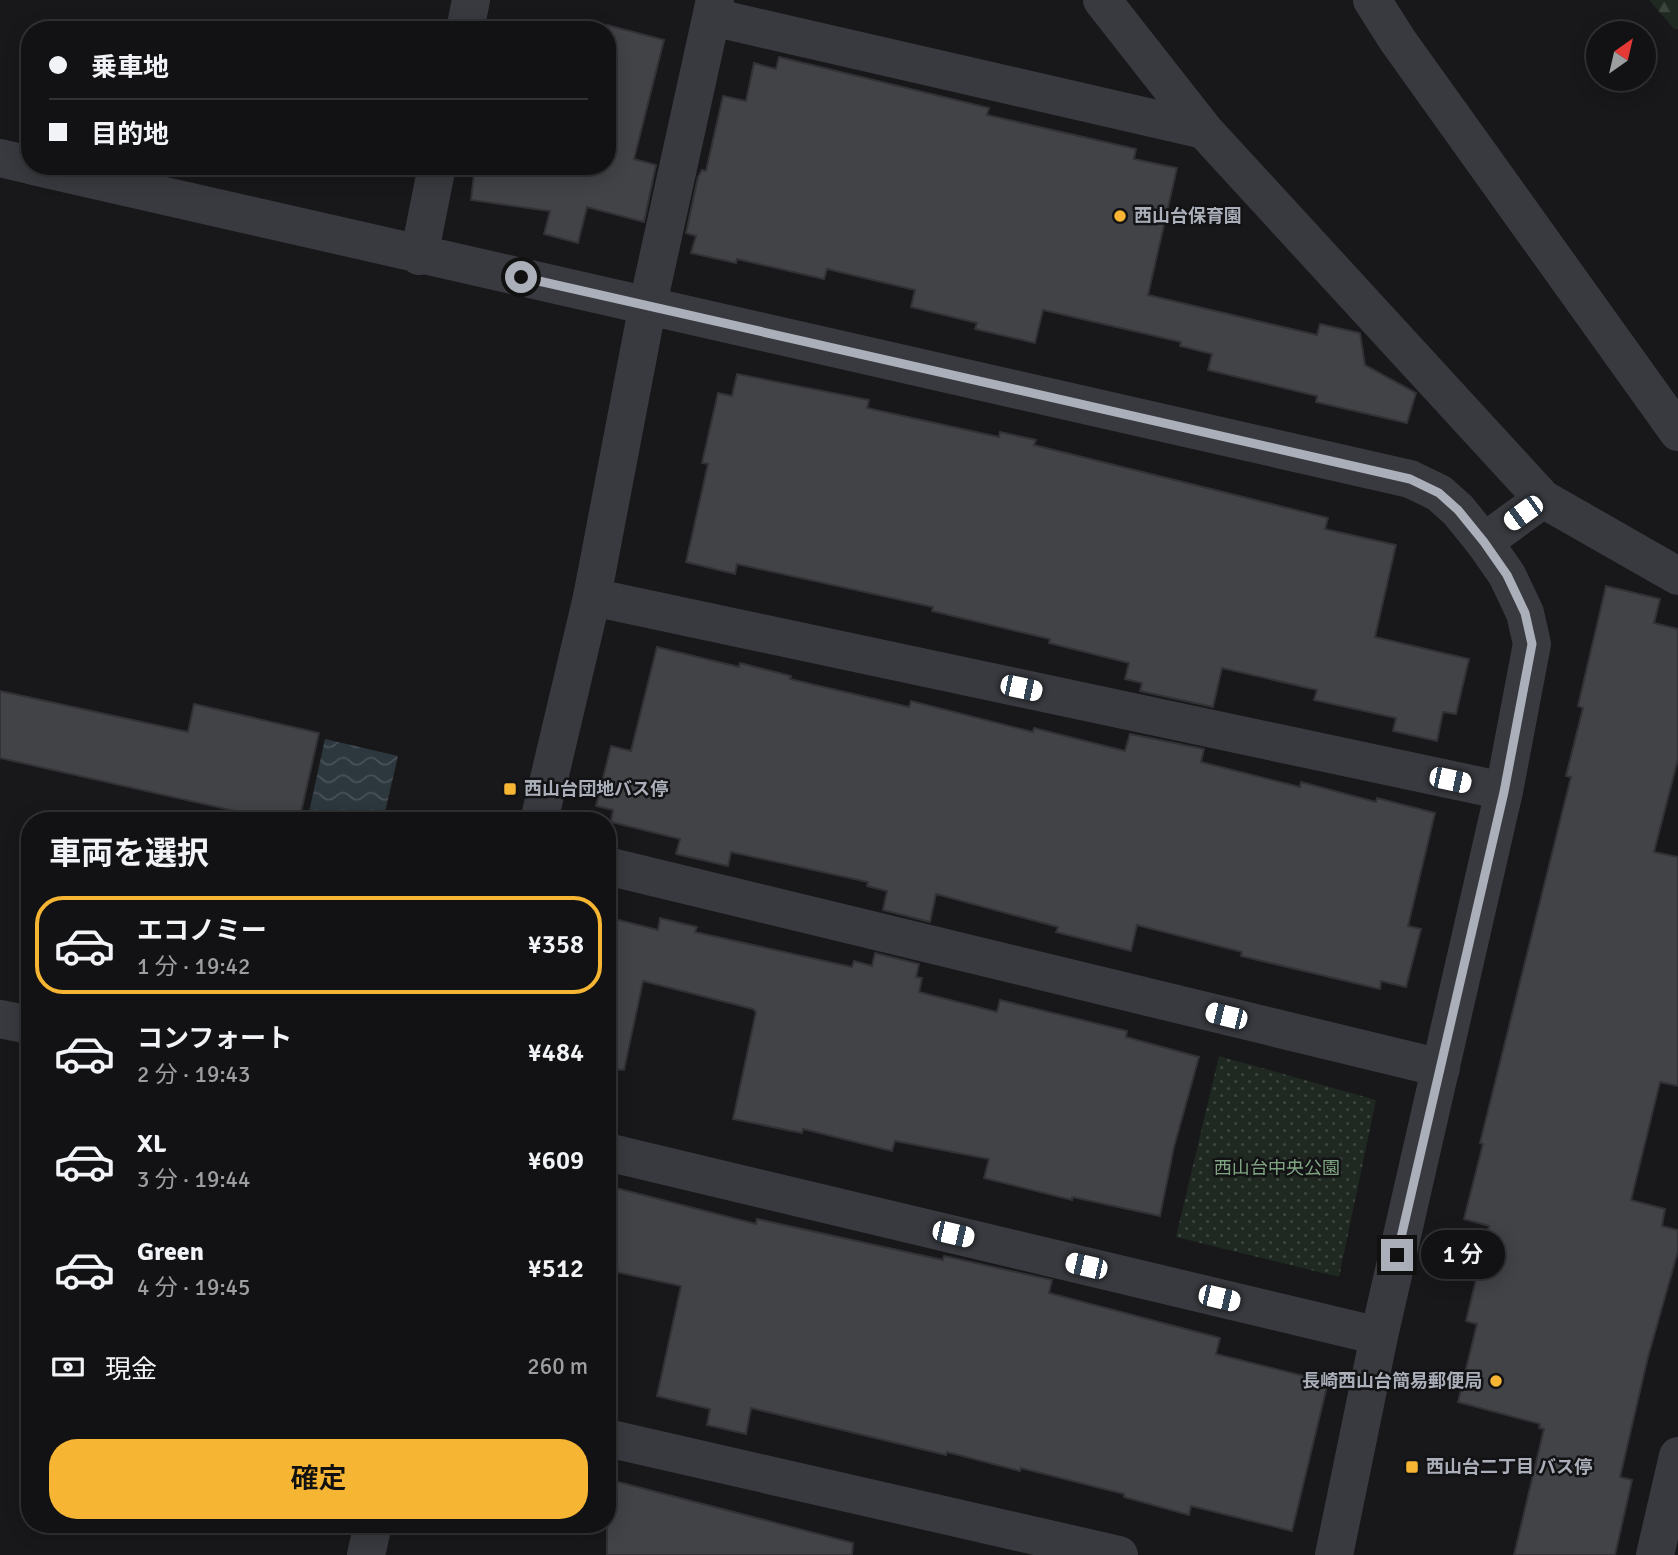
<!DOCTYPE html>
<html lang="ja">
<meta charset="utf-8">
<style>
:root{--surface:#121214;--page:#1f2022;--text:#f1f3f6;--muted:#9c9ea0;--line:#313234;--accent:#f6b533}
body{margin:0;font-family:Signika,"Noto Sans JP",sans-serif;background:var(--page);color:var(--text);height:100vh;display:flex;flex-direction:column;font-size:26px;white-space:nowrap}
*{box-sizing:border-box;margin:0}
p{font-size:23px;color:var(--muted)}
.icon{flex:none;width:38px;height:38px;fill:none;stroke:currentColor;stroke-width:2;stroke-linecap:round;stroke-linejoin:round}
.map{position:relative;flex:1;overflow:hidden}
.drawer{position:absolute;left:21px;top:812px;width:595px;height:721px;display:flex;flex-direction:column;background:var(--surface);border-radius:28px;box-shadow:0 4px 18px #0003,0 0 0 2px var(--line)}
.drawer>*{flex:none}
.guide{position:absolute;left:21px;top:21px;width:595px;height:154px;border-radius:28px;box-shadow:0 4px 18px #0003,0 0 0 2px var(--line);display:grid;align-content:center;height:154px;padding:0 28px;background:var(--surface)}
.needle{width:46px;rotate:34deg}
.tools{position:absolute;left:1586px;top:21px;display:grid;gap:14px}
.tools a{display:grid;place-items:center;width:70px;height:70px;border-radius:50%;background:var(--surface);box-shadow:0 4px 18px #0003,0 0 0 2px var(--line);font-size:35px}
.end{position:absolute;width:32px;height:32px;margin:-16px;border:9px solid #aaafba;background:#111;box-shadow:0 0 0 4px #111}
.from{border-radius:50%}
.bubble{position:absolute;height:49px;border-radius:24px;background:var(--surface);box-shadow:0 4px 18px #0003,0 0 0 2px var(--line);font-size:23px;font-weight:600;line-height:49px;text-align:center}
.car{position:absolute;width:21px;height:42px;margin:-21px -10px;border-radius:9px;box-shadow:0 0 5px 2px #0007;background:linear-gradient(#fff 24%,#345 0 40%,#fff 0 76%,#345 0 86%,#fff 0)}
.guide b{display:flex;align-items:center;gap:24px;height:66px;font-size:26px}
.guide b+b{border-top:2px solid var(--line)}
.guide i{width:18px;height:18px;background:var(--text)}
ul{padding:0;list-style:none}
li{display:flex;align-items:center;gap:21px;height:98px;margin:0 14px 10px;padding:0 14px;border:4px solid transparent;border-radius:28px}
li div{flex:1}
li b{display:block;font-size:26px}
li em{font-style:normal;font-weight:600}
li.active{border-color:var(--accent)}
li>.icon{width:63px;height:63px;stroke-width:1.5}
h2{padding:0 28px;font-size:32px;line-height:84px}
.pay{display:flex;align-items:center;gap:18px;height:77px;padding:0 28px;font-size:26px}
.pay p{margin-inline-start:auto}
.primary-button{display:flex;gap:14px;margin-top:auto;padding:14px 28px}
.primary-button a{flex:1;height:80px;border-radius:28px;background:var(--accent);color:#111;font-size:28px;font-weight:600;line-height:80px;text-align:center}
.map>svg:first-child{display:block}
</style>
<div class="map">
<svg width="1678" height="1555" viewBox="0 0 1678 1555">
<defs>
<pattern id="forest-firs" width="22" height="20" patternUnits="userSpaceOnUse" patternTransform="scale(1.75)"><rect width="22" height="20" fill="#1f2821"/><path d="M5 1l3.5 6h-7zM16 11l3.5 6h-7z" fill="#3d453f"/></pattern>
<pattern id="park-dots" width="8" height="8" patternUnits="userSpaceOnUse" patternTransform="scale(1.75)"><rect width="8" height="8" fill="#1f2821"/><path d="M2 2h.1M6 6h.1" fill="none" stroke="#3d453f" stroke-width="1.8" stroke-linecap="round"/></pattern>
<pattern id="water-waves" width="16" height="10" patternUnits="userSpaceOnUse" patternTransform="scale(1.75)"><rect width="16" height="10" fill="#2d373e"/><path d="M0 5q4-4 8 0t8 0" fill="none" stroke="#495158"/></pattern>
</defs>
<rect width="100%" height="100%" fill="#18181a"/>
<path fill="url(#forest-firs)" d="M1649,0H1678V29H1674Z"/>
<path fill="url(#park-dots)" d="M1219,1056L1376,1100L1339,1277L1176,1237Z"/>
<path fill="url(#water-waves)" d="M325,739L398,756L383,821H307Z"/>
<g fill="#424347" stroke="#323236" stroke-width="2">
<path d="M607,25L664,40L634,159L656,165L644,222L587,207L578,243L544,234L550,211L471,200L475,166H607Z"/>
<path d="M779,57L989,108L987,115L1136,149L1134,159L1177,168L1148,295L1317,335L1320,324L1360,333L1365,365L1416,393L1407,423L1316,402L1317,396L1208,370L1212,354L1180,346L1181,342L1043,310L1035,343L975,329L977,323L911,307L915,290L827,269L824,279L737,259L736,263L691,253L696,236L686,233L698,177L702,170L706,171L723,96L746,101L754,63L776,69Z"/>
<path d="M737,374L869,400L867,408L999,437L1000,432L1036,440L1034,445L1328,518L1325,529L1396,545L1375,637L1469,659L1456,714L1443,712L1437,741L1393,731L1396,718L1314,700L1317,690L1222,668L1213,707L1140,691L1142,683L1125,679L1129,663L1049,643L1050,639L932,611L933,607L737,564L735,574L686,562L708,464L702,463L718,393L732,396Z"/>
<path d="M1606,586L1660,599L1654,623L1678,629V759L1654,852L1678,857V1086L1660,1082L1631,1200L1665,1209L1662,1226L1678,1230V1251L1648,1357L1620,1477L1632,1480L1615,1555H1514L1544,1429L1539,1428L1540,1424L1458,1402L1477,1324L1466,1321L1489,1226L1464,1219L1483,1144L1480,1143L1571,777L1566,776L1583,708L1578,706Z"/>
<path d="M657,647L739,667L740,663L791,676L790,679L909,707L911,701L1033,732L1034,728L1125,751L1130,734L1204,749L1201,762L1300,787L1301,782L1376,802L1377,798L1435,813L1408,926L1421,929L1406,987L1381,981L1380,989L1241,956L1242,952L1137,925L1131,951L1056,932L1058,927L936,894L930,922L883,910L887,891L867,886L868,882L731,852L728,866L676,854L680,839L611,822L613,810L596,806L611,746L631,751Z"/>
<path d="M0,691L188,732L194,704L319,733L299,821H279L0,758Z"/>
<path d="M607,917L658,930L660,918L697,927L695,932L852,967L854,961L872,966L875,953L919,964L916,977L922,978L919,992L997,1012L1000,1000L1127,1031L1126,1037L1199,1057L1174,1147L1160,1216L1072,1197V1200L984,1178L989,1159L895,1141L892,1151L803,1129L802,1133L733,1119L756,1012L753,1009L643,981L624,1070L607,1069Z"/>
<path d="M612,1187L756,1224L757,1219L943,1260L944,1256L1052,1280L1049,1293L1220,1338L1216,1354L1328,1382L1292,1531L1191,1506L1189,1515L1124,1497V1494L1021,1468L1020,1471L947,1452L946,1455L751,1408L746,1434L707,1425L710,1409L657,1396L681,1286L607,1270V1211Z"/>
<path d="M607,1479L853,1543L852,1555H607Z"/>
</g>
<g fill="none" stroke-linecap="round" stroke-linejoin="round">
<g stroke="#383a3f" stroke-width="38">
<path d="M1102,0L1204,130L1543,499L1678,576"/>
<path d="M1372,0L1398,41L1678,432"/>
<path d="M712,17L1204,130"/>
<path d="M465,30L471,0"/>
<path d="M419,256L437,166"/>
<path d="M648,304L715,0"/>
<path d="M1484,542L1543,499"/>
<path d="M592,597L1504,791"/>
<path d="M607,866L1441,1068"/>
<path d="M0,1019L30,1025"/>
<path d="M607,1152L1379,1336"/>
<path d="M607,1438L1119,1555"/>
<path d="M1655,1555L1678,1456"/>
</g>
<g stroke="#383a3f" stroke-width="38">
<path d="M0,158L30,165"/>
<path d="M33,166L1410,479L1439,493L1458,510L1484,542L1507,575L1525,613L1532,644L1504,791L1379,1336L1334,1555"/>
<path d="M539,821L592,597L648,304"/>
<path d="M366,1555L373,1524"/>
</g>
</g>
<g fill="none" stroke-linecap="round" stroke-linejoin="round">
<path stroke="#aaafba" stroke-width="9" d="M521,277L1410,479L1439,493L1458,510L1484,542L1507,575L1525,613L1532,644L1504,792L1397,1255"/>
</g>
<g fill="#f6b533" stroke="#131315" stroke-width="2.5">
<circle cx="1120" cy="216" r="7"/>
<rect x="503" y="782" width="14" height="14" rx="3.5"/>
<circle cx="1496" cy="1381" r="7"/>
<rect x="1405" y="1460" width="14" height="14" rx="3.5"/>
</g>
<g text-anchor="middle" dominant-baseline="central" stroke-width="5" stroke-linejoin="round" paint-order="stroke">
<g font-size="18" font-weight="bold" fill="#aaafba" stroke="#131315" text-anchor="start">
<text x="1134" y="216">西山台保育園</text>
<text x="524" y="789">西山台団地バス停</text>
<text x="1482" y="1381" text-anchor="end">長崎西山台簡易郵便局</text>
<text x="1426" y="1467">西山台二丁目 バス停</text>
</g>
<g font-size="18" fill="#80a583" stroke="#131315">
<text x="1277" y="1168">西山台中央公園</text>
</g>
</g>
</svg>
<div class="tools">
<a><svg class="needle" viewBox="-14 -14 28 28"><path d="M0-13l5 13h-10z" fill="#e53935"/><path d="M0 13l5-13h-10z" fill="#9c9ea0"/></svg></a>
</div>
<i class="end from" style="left:521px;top:277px"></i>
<i class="end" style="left:1397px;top:1255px"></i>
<div class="bubble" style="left:1421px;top:1230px;width:84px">1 分</div>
<i class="car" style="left:1523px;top:513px;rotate:234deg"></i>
<i class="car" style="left:1021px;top:688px;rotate:102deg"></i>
<i class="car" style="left:1450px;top:780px;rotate:102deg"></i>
<i class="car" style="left:1226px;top:1016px;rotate:284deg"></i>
<i class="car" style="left:953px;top:1234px;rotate:103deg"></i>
<i class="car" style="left:1086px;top:1266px;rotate:283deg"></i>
<i class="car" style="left:1219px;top:1298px;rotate:103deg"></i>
<div class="guide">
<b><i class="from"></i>乗車地</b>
<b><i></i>目的地</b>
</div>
<section class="drawer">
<h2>車両を選択</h2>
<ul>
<li class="active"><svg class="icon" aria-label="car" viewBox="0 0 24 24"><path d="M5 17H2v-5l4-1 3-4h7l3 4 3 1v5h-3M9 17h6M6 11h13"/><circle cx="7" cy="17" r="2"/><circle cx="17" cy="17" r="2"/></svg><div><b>エコノミー</b><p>1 分 · 19:42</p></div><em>¥358</em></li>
<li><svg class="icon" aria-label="car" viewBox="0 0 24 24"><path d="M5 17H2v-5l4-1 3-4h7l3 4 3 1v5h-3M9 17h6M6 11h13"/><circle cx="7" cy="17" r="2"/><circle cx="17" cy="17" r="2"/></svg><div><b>コンフォート</b><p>2 分 · 19:43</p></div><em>¥484</em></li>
<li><svg class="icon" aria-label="car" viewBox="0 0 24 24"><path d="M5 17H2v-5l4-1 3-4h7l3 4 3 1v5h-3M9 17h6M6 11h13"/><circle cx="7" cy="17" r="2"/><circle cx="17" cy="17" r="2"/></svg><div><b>XL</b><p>3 分 · 19:44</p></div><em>¥609</em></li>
<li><svg class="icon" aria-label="car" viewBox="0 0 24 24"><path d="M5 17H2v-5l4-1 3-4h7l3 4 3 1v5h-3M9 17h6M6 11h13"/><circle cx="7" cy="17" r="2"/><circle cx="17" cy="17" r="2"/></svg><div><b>Green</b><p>4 分 · 19:45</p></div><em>¥512</em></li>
</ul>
<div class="pay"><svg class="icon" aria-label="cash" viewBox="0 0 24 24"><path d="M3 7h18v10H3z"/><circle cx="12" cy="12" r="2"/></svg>現金<p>260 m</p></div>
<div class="primary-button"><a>確定</a></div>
</section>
</div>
